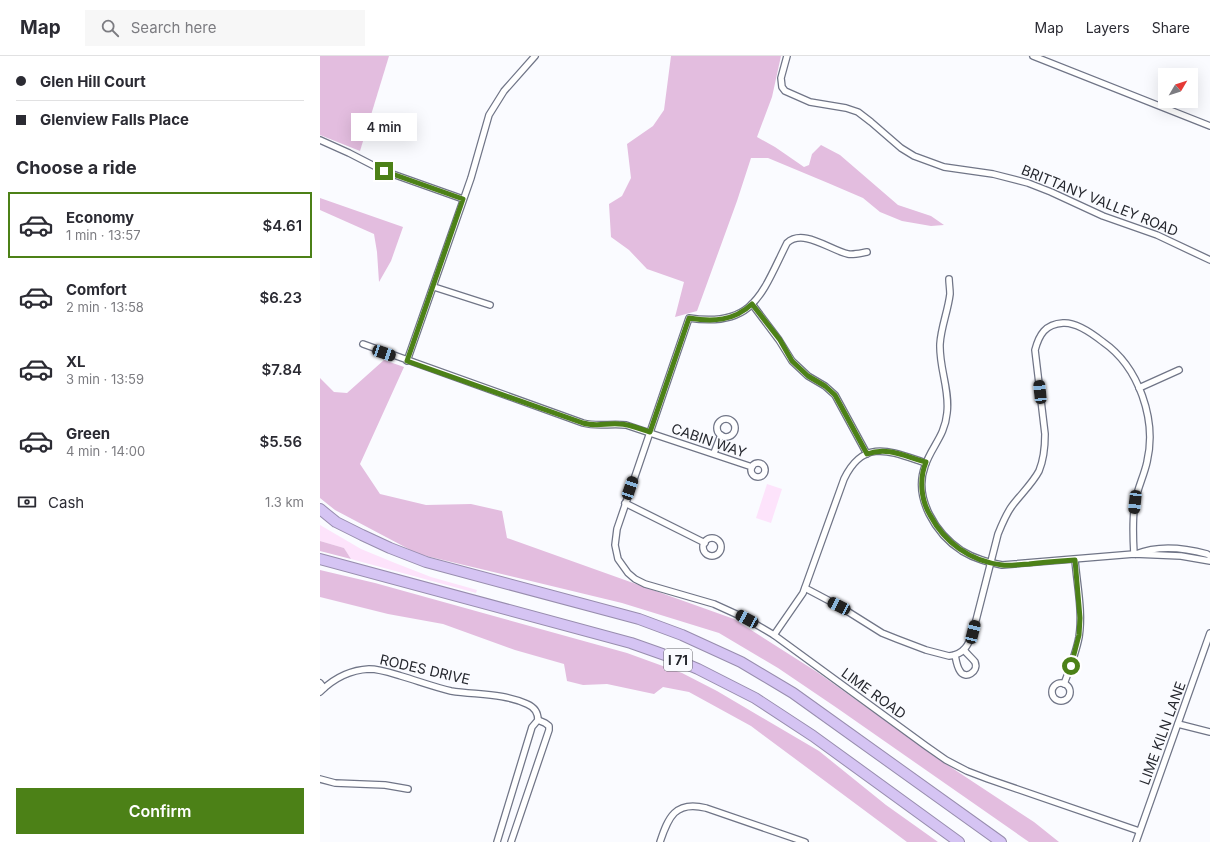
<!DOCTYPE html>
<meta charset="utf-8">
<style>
:root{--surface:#fff;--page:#f7f7f7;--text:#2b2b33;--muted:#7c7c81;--line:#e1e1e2;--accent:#4c8117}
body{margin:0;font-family:Inter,sans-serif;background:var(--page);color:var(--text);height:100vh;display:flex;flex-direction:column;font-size:15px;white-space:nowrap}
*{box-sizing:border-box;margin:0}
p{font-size:13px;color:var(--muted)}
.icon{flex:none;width:22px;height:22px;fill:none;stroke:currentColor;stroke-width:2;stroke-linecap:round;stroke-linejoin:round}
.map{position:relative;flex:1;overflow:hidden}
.drawer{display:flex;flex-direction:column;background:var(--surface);width:320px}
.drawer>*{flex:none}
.guide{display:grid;align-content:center;height:88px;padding:0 16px;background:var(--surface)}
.needle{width:26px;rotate:51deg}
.controls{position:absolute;left:838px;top:12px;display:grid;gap:8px}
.controls a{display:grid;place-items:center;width:40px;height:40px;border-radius:0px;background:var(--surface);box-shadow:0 4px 16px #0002;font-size:20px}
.end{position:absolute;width:18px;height:18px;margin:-9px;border:5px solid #4c8117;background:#fff;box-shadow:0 0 0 2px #fff}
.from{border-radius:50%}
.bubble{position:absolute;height:28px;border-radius:0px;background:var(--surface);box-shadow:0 4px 16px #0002;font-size:13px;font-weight:600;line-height:28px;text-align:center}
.car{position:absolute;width:12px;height:24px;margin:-12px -6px;border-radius:5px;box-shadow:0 0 3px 1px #0007;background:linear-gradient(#222 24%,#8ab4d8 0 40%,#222 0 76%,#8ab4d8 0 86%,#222 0)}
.guide b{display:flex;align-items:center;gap:14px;height:38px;font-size:15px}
.guide b+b{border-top:1px solid var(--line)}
.guide i{width:10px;height:10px;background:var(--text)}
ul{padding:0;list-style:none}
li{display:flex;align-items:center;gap:12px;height:66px;margin:0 8px 6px;padding:0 8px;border:2px solid transparent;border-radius:0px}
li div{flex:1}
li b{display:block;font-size:15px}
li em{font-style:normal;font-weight:600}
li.on{border-color:var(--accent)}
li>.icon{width:36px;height:36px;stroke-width:1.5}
h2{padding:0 16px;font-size:18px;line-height:48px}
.pay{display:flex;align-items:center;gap:10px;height:44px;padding:0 16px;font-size:15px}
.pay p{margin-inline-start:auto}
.primary-button{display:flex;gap:8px;margin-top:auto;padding:8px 16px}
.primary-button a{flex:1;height:46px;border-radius:0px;background:var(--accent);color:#fff;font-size:16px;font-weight:600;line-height:46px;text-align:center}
header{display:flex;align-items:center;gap:24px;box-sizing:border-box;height:56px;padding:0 20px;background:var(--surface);border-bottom:1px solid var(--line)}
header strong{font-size:19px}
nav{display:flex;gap:22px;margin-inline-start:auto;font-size:14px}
.search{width:280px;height:36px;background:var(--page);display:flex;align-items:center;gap:10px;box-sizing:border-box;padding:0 14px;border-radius:0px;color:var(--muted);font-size:15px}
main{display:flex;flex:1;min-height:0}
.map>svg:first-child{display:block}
</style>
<header>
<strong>Map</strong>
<div class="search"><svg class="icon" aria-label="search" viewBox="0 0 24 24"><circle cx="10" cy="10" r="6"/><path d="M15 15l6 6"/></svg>Search here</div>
<nav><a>Map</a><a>Layers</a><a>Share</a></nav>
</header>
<main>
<section class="drawer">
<div class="guide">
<b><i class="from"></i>Glen Hill Court</b>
<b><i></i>Glenview Falls Place</b>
</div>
<h2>Choose a ride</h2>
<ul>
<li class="on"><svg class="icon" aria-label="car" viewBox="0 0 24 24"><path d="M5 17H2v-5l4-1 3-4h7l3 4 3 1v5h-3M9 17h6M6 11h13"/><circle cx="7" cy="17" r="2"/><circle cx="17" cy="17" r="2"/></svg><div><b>Economy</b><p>1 min · 13:57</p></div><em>$4.61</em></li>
<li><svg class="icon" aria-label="car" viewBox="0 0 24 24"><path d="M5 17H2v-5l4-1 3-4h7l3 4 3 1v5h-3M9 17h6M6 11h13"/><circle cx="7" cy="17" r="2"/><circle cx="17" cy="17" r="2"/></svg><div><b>Comfort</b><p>2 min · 13:58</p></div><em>$6.23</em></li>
<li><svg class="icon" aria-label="car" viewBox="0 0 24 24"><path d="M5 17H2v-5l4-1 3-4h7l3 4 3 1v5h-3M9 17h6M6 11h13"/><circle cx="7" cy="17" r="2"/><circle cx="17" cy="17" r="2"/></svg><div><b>XL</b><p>3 min · 13:59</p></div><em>$7.84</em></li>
<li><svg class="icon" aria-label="car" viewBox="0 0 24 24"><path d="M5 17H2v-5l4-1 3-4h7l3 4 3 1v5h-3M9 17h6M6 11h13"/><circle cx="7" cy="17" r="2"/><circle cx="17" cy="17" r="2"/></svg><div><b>Green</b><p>4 min · 14:00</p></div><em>$5.56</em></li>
</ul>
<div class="pay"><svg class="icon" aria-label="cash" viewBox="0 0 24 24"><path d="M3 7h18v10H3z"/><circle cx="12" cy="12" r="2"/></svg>Cash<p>1.3 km</p></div>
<div class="primary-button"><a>Confirm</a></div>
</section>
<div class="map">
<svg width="890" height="786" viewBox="0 0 890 786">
<rect width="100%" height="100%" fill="#fafbff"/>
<g fill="#fde3fb">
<path d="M447,428L462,433L451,467L436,462Z"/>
<path d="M0,469L41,493L75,507L111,521L157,534L156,537L31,503L24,492L0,485Z"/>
</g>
<g fill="#e3bddf">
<path d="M0,0H69L40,95L0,79Z"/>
<path d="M351,0H461L452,41L437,81L455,91L484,111L489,109L492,98L501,89L520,99L578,149L611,160L624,169L611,170L582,165L560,156L543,142L508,127L448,102H431L417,145L377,255L355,261L364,226L327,213L309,194L291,181L289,148L302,140L311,122L307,88L333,70L344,54Z"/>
<path d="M0,142L83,171L71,205L59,226L57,196L54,178L0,154Z"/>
<path d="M64,304L84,311L40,408L60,438L106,449L151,448L182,455L187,482L414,563L497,616L626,708L714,766L739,786H709L517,652L458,612L399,577L302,547L98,498L15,454L0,442V322L14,336L27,337Z"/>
<path d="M0,485L24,492L31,503L0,495Z"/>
<path d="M0,514L55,527L307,597L362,617L397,635L499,695L566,749L618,786H587L431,670L369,636L343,631L334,638L287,628L263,629L247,625L244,608L195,594L123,568L68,558L0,541Z"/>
</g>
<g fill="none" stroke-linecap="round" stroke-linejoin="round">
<g stroke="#707587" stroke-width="8">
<g id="street">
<path d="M467,0L461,22L462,31L465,35L490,46L526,52L538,56L551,66L581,92L594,100L624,111L673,118L708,127L731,136L783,160L837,179L890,204"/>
<path d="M713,0L890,70"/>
<path d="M0,84L29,97L64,115L143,143"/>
<path d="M547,196C541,197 533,199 528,198C510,194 483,172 467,187C442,237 434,272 369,262L297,473L295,489L298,503L308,517L315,523L325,528L394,548L427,563L454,579L606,690L626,704L647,715L668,723L819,775"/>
<path d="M629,223C629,227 630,233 630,238C628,255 621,271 620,288C619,312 630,334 627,357C625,380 611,391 605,410C593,442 616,478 642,495C655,503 668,506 682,509L814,498L861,500L890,505"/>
<path d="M114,231L170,249"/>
<path d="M432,248L459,284L472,305L488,320L505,330L515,339L547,398"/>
<path d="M43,288L263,367C278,371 291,367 306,369L432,411"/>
<path d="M87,305L151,122L169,59L184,35L215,0"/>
<path d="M819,332L859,314"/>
<circle cx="406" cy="372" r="9"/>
<path d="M394,397L401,379"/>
<circle cx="438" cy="414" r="7"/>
<path d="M305,447L385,487"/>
<circle cx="392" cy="491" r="9"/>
<path d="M816,498C838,489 865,492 887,498L890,500"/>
<path d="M485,532L519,550L562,577L577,583L606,594L629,600C644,599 649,588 653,576L678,478C682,468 686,458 692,450C701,438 712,428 719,415C724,403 725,391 725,378L715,294C719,279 725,268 743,267C756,266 773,278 783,286C819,311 837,364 827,406C824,420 817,433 815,447C812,464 813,481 814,498"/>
<path d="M454,579L483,537L524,423C544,381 572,396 606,407"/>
<path d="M635,599C636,604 637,611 640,615C645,624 659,616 655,606C652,602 647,598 644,594"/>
<path d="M0,627L4,632"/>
<circle cx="741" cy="636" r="9"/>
<path d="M744,628C750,612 756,597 759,581C763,556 757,529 755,504"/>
<path d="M0,636C14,622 29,614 49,613C60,613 71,617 81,620C98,625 114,631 131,635C156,639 183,637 207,648C214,651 218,656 218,664"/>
<path d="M858,668L890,676"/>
<path d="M0,723L15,727L65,729L88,733"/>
<path d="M177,786L212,671L218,664"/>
<path d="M191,786L229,674V670L225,667L218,664"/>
<path d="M340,786C348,762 355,744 386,752L485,786"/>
<path d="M816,786L890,577"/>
</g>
</g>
<g stroke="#988dae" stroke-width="12">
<g id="highway">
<path d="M0,453L16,466L42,479L70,492L106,506L319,563L362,579L421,606L473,637L681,786"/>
<path d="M0,503L311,587L345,599L378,613L435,642L493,680L639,786"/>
</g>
</g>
<use href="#street" stroke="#fff" stroke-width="5.5"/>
<use href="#highway" stroke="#d5c4f3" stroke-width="10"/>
</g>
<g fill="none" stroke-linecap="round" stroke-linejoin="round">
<path stroke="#4c8117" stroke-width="5" d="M64,115L143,143L87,305L263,367C276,371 286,367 299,368C309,368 320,373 330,376L369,262C393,266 414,265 432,248L460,284L472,305L488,320L505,330L515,339L547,398C568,390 586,401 606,406C599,423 601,444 610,459C625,487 650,505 682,509C691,510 700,508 709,508C725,506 740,505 755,504L760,562L759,579L751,610"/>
</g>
<g text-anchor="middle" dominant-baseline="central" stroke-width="3" stroke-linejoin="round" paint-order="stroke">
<rect fill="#fafbff" stroke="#66676d" stroke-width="1" x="344" y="593" width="28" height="22" rx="3"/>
<g font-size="13" font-weight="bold" fill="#26282f">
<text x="358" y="604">I 71</text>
</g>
<g font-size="14" fill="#26282f" stroke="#fafbff">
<text transform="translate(780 144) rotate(22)">BRITTANY VALLEY ROAD</text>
<text transform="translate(389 384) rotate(19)">CABIN WAY</text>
<text transform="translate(105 613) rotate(13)">RODES DRIVE</text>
<text transform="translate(554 637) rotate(36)">LIME ROAD</text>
<text transform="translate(842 677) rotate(-70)">LIME KILN LANE</text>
</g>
</g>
</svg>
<div class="controls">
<a><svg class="needle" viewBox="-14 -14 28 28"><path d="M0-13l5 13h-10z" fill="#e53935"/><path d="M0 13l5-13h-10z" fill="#7c7c81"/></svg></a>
</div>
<i class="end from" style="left:751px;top:610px"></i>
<i class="end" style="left:64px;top:115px"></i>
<div class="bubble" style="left:31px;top:57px;width:66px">4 min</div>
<i class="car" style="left:64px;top:297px;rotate:109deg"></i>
<i class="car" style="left:720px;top:336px;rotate:354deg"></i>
<i class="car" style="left:310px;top:432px;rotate:19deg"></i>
<i class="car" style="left:815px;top:446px;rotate:186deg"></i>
<i class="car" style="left:519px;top:550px;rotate:297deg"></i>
<i class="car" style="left:427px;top:563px;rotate:298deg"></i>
<i class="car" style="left:653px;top:576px;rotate:14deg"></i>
</div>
</main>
